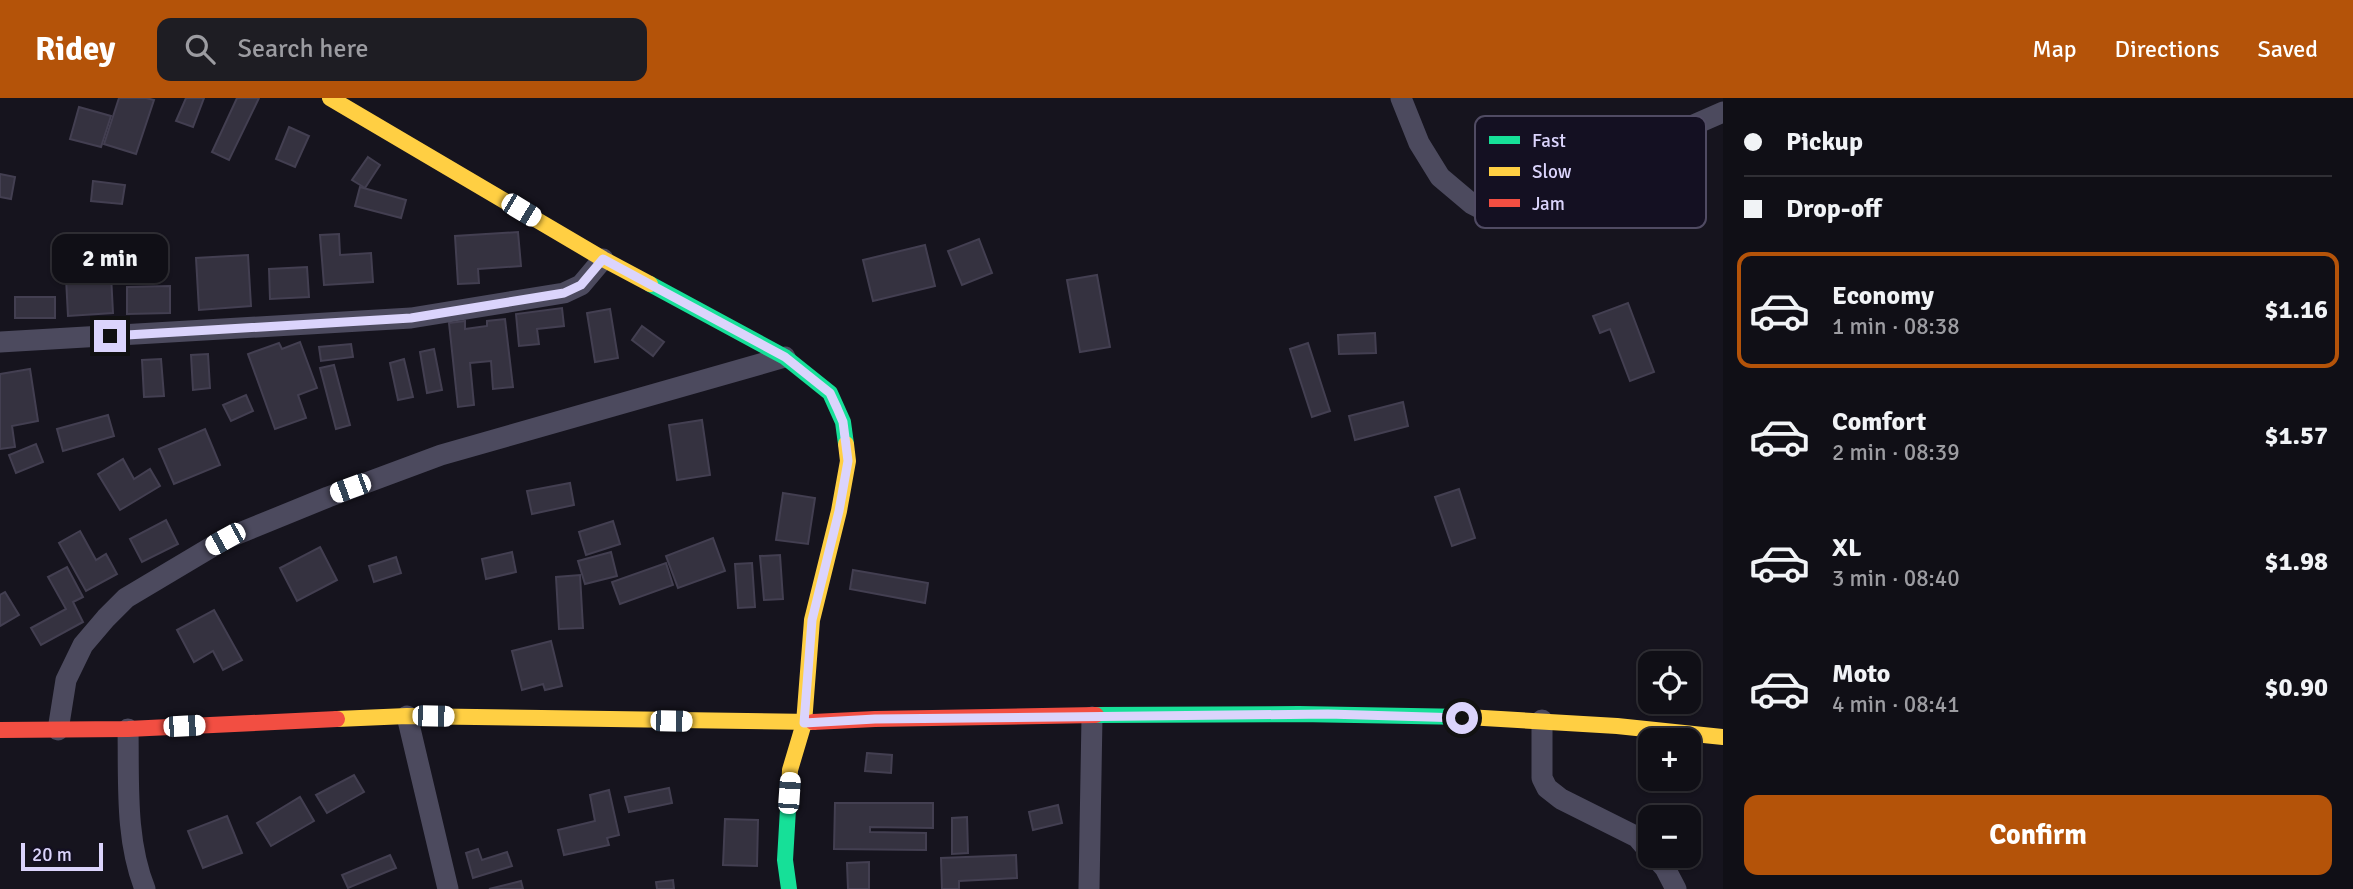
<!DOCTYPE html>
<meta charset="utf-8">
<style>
:root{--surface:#100f16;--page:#1e1d23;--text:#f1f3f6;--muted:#9c9ca1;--line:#302f35;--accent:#b45309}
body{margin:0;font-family:Signika,sans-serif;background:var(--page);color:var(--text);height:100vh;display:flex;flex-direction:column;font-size:26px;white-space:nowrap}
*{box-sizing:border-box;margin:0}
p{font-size:23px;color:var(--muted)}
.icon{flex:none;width:38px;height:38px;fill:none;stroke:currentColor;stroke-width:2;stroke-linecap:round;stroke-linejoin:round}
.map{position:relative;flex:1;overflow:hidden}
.sheet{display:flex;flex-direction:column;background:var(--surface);width:630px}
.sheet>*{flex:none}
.top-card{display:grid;align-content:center;height:154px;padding:0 21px;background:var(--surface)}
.buttons{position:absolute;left:1638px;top:553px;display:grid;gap:14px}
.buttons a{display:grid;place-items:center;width:63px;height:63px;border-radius:14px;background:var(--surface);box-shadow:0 2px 5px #0004,0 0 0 2px var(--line);font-size:35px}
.scale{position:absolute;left:21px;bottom:18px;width:82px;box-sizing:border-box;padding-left:7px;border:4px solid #dbd4fc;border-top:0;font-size:19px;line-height:24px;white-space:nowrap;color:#dbd4fc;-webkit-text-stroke:5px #141022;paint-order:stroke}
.end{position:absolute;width:32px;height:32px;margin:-16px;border:9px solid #dbd4fc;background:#111;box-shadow:0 0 0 4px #111}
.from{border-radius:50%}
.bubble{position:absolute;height:49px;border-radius:14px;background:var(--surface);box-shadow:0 2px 5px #0004,0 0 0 2px var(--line);font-size:23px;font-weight:700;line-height:49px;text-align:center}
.car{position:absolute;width:21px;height:42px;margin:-21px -10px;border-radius:9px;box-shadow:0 0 5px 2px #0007;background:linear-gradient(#fff 24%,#345 0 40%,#fff 0 76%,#345 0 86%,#fff 0)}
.top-card b{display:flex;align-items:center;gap:24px;height:66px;font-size:26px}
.top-card b+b{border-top:2px solid var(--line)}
.top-card i{width:18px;height:18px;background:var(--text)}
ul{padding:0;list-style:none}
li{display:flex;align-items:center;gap:21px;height:116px;margin:0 14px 10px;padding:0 7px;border:4px solid transparent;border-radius:14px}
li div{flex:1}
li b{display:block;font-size:26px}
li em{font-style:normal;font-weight:700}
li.on{border-color:var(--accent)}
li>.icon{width:63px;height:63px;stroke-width:1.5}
.action{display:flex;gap:14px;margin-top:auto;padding:14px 21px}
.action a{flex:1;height:80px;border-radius:14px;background:var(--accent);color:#fff;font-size:28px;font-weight:700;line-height:80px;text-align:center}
header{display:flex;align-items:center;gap:42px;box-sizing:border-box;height:98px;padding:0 35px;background:var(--accent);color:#fff}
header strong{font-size:33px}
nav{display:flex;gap:38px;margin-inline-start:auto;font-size:24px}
.search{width:490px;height:63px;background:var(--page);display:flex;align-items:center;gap:18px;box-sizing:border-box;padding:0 24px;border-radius:14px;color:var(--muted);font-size:26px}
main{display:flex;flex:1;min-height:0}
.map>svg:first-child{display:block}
</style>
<header>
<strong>Ridey</strong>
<div class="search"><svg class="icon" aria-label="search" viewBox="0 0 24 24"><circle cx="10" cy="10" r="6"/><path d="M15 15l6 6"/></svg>Search here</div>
<nav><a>Map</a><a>Directions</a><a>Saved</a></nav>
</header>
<main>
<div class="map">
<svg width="1723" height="791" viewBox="0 0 1723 791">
<rect width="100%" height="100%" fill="#16141e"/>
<g fill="#353240" stroke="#433f51" stroke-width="2">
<path d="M119,0H146L154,2L136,56L104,46Z"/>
<path d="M186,0H204L193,29L176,23Z"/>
<path d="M237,0H259L229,62L212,54Z"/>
<path d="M79,9L111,18L101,49L70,41Z"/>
<path d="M289,29L309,38L295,69L276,61Z"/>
<path d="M368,59L380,67L365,90L352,82Z"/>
<path d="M0,76L15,79L11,101L0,99Z"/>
<path d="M93,83L125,87L122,106L91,103Z"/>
<path d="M360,89L406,102L401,120L355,108Z"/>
<path d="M518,134L521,168L478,171L479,185L458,186L455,138Z"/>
<path d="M339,136L340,157L371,155L373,184L324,187L320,137Z"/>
<path d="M979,141L992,175L962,187L948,153Z"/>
<path d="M925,147L935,188L873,203L863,162Z"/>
<path d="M248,157L251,208L199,212L196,160Z"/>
<path d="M110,158L113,215L68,218L65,161Z"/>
<path d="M307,169L309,199L270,201L269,171Z"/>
<path d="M1097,177L1110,249L1080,254L1067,182Z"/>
<path d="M170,188V215L127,216V189Z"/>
<rect x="15" y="199" width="40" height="21"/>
<path d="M1628,205L1654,274L1630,283L1610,231L1600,235L1593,218Z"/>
<path d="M562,210L564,228L537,231L539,246L519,248L516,216Z"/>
<path d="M610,211L618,260L595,264L587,215Z"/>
<path d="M505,221L513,289L493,291L491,263L470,265L474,307L458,309L449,225L465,223V231L487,228V223Z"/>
<path d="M642,228L664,244L653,258L632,242Z"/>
<path d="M1375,235L1376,255L1339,256L1338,237Z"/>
<path d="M300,244L317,290L298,297L306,320L275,331L248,256L279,245L282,251Z"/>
<path d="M1308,245L1330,313L1312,319L1290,251Z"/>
<path d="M351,246L353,259L321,263L319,249Z"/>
<path d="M434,251L442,292L427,295L420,254Z"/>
<path d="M208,256L210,290L193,292L191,257Z"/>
<path d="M161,261L164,298L144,299L142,262Z"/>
<path d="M404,261L413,299L398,302L390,265Z"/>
<path d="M334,267L350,327L336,331L320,270Z"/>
<path d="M30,271L38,323L12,328L15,349L0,351V276Z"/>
<path d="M246,297L253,313L231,323L223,307Z"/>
<path d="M1403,304L1408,328L1355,342L1349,318Z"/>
<path d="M108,317L114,338L63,353L57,331Z"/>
<path d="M702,322L710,377L677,382L669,327Z"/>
<path d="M205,331L220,367L174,386L159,351Z"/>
<path d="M36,346L43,364L16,375L9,357Z"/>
<path d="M123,361L134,381L150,371L160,388L120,412L98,376Z"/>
<path d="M570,385L574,407L532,416L527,393Z"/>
<path d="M1459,391L1475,440L1452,448L1435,399Z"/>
<path d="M783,395L815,400L808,446L776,442Z"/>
<path d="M166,422L178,446L142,464L130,441Z"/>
<path d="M613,423L620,446L586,457L579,434Z"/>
<path d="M80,433L96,462L106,456L117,476L86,493L59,445Z"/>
<path d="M713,440L725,473L678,490L666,458Z"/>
<path d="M320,449L337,482L297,503L280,470Z"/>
<path d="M512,454L516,474L486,481L482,461Z"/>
<path d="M611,454L617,478L585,486L578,463Z"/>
<path d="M780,457L783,501L764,502L760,458Z"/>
<path d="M396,459L401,475L374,484L369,468Z"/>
<path d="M666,465L673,487L620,506L612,484Z"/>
<path d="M752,465L755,509L738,510L735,466Z"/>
<path d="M67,469L83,499L73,504L83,524L41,547L31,530L66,511L48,479Z"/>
<path d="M853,472L928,485L925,505L850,491Z"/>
<path d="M580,477L583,530L559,531L556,479Z"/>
<path d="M5,494L19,517L0,528V497Z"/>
<path d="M214,512L242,562L223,572L213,553L194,564L177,532Z"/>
<path d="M551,543L562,588L545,592L543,586L522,592L512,553Z"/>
<path d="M867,655L892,657L891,675L865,673Z"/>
<path d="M354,677L364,694L327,715L316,697Z"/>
<path d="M669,690L672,705L629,714L625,699Z"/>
<path d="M609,692L619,737L607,740L609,747L564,757L558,732L595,723L590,697Z"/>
<path d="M300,699L314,723L271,748L257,725Z"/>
<path d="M835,705H933V730L870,729V734L926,735V752L834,751Z"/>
<path d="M1058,707L1062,725L1033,732L1029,714Z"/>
<path d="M227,718L242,755L203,770L188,733Z"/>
<path d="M967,719L968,755L952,756V720Z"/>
<path d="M725,721L758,722L757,768L723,767Z"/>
<path d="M478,751L482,762L507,754L512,768L473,780L466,755Z"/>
<path d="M390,757L396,770L348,790L342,777Z"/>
<path d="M1016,757L1017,780L959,783V791H942L941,760Z"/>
<path d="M869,764V791H848L847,765Z"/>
<path d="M673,782L674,791H657L656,784Z"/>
<path d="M521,783L523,791H489Z"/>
</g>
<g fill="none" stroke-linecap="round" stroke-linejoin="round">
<g stroke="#4c4a5e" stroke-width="21">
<path d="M1401,0L1419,45L1440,79L1472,106L1495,118L1522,113L1579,77L1723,14"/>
<path d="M0,244L411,220L564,195L581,187L603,161"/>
<path d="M407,618L448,791"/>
<path d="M1542,622V680L1547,690L1561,701L1637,739L1650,754"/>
<path d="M128,631C129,684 125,741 145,791"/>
<path d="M58,632L66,582L83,547L106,520L126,500L225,441L328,399L441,357L785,259"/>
<path d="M1654,758L1665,770L1676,791"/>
<path d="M1089,791L1092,619"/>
</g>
<g stroke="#16e098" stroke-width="16">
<path d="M650,186L785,259L830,295L843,324L846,346"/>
<path d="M1096,617L1299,616L1467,619"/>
<path d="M789,694L785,762L789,791"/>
</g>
<g stroke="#ffcf43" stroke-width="16">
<path d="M330,0L603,161L650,186"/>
<path d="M1467,619L1617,628L1723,639"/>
<path d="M337,621L407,618L813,624"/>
<path d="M789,694L790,672L804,625L812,522L839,413L848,363L846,346"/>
</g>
<g stroke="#f24e42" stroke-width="16">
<path d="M813,624L875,621L1096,617"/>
<path d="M0,632L128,631L337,621"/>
</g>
</g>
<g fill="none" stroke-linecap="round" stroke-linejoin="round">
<path stroke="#dbd4fc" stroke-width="9" d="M110,238L411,220L564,195L581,187L603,161L785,259L830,295L837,310L843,324L848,363L839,413L812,522L804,625L875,621L1328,616L1462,620"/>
</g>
<rect x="1475" y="18" width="231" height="112" rx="10" fill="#141022" stroke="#504b63" stroke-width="2"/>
<rect x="1489" y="38" width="31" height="8" fill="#16e098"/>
<rect x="1489" y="69" width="31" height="9" fill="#ffcf43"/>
<rect x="1489" y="101" width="31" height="8" fill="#f24e42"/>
<g font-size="19" fill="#dbd4fc">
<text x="1532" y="49">Fast</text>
<text x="1532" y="80">Slow</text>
<text x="1532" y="112">Jam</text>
</g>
</svg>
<div class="buttons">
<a><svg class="icon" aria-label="locate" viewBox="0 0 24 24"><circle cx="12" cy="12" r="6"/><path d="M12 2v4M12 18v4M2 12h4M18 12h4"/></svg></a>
<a>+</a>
<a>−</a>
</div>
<div class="scale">20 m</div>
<i class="end from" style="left:1462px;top:620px"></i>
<i class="end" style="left:110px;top:238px"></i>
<div class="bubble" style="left:52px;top:136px;width:116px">2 min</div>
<i class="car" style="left:521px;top:112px;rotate:121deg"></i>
<i class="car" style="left:350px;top:390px;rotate:250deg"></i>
<i class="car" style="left:225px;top:441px;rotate:241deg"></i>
<i class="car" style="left:433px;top:618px;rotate:91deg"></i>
<i class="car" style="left:671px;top:623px;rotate:91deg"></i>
<i class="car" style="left:184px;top:628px;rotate:87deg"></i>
<i class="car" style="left:789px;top:695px;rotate:4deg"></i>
</div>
<section class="sheet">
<div class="top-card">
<b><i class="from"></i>Pickup</b>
<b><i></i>Drop-off</b>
</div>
<ul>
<li class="on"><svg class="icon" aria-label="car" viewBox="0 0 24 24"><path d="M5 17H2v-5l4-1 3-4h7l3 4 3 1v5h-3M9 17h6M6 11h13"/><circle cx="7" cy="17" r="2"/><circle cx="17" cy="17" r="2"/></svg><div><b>Economy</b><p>1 min · 08:38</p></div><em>$1.16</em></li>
<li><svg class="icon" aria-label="car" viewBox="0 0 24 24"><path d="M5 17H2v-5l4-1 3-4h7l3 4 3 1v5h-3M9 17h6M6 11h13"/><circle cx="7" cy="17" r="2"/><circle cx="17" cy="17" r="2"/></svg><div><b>Comfort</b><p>2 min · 08:39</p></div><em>$1.57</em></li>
<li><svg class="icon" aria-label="car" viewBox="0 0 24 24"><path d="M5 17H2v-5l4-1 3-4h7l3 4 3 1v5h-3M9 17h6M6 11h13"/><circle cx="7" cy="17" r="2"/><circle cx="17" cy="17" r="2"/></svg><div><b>XL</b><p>3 min · 08:40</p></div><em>$1.98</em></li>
<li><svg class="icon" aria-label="car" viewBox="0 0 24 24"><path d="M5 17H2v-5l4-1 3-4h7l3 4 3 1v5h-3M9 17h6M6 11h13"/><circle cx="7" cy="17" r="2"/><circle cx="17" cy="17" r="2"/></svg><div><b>Moto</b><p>4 min · 08:41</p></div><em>$0.90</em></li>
</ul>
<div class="action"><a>Confirm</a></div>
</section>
</main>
